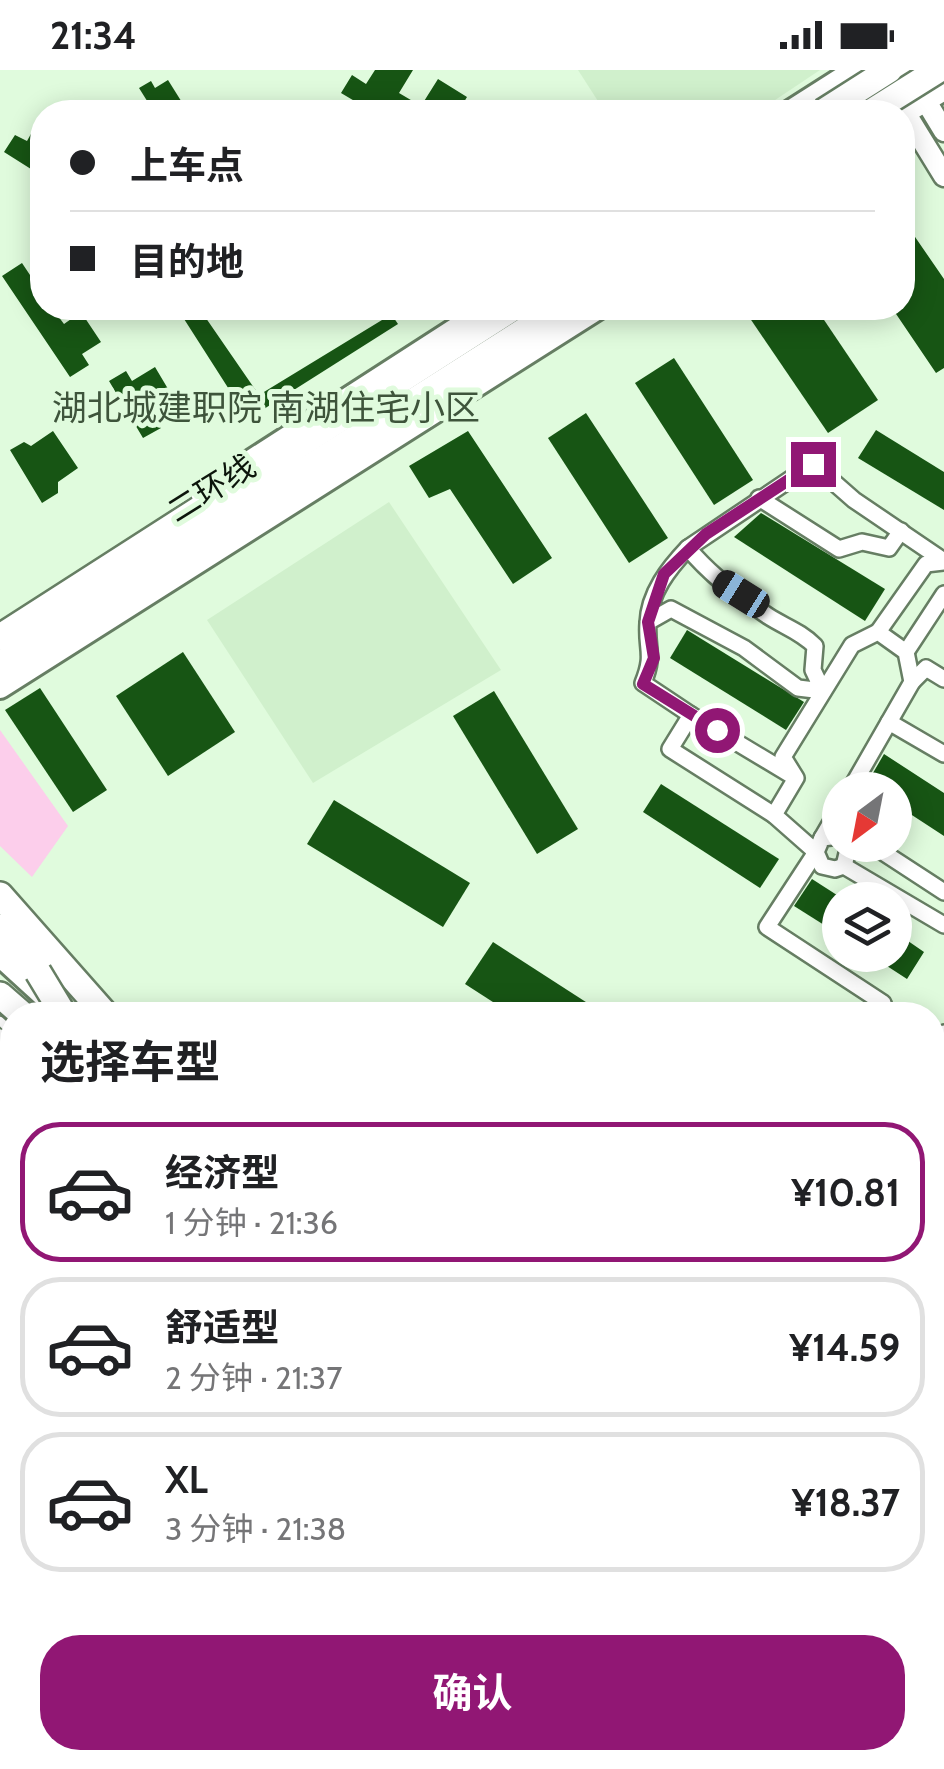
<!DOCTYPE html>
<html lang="zh">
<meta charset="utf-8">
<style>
:root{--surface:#fff;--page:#f6f6f6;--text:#202124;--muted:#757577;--line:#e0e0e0;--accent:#911774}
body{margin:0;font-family:Cabin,"Noto Sans SC",sans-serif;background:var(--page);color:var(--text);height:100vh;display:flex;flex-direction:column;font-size:38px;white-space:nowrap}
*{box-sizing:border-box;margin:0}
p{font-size:32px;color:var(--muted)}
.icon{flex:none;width:55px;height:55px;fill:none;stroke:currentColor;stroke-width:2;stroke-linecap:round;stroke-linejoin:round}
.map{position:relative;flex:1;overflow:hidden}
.panel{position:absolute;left:0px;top:932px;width:945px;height:768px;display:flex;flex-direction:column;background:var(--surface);border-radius:40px 40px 0 0;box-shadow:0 5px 25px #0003}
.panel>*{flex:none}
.top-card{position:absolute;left:30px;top:30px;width:885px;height:220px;border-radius:40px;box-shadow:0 5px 25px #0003;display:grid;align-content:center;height:220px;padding:0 40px;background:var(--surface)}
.needle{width:65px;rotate:212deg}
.controls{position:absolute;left:822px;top:702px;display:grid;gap:20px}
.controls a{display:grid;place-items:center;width:90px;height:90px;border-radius:50%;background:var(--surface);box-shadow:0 5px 25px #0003;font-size:50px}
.end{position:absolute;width:45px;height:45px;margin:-22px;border:12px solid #911774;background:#fff;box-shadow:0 0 0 5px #fff}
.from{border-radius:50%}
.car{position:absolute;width:30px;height:60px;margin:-30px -15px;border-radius:12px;box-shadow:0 0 8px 2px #0007;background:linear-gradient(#222 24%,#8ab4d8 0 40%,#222 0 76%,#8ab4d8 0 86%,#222 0)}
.top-card b{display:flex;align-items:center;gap:35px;height:95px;font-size:38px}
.top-card b+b{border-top:2px solid var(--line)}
.top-card i{width:25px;height:25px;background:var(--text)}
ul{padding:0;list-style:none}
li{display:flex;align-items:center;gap:30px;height:140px;margin:0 20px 15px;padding:0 20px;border:5px solid var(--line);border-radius:40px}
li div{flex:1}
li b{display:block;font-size:38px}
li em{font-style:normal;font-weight:700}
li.on{border-color:var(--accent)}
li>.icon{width:90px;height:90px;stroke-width:1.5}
h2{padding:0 40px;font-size:45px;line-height:120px}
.button{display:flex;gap:20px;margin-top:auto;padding:20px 40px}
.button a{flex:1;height:115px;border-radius:40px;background:var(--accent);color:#fff;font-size:40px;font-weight:700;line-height:115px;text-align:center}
.status{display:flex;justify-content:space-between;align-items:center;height:70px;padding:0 50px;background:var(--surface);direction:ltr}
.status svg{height:28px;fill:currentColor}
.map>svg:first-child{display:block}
</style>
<div class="status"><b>21:34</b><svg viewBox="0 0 49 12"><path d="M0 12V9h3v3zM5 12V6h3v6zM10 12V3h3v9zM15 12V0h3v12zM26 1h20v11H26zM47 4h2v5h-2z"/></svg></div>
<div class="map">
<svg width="944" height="1699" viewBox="0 0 944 1699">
<rect width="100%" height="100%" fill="#e0fbdd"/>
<g fill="#d0f0cc">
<path d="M578,0H820L757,42H605Z"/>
<path d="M389,432L501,600L313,713L207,550Z"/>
<path d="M372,1688H752L764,1699H362Z"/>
</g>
<path fill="#fcceeb" d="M0,660L68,756L32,807L0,776Z"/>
<g fill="#175514">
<path d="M375,0H413L399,23L421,36L438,9L467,27L458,42H373L341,23L352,5L366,14Z"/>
<path d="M168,10L188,42H154L139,18L151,11L155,18Z"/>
<path d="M42,44V106L4,82L15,65L27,71Z"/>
<path d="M902,148L944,209V298L936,303L892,238H902Z"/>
<path d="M22,193L30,205L42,197V238H52L64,254L81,242L101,272L82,284L89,295L70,307L2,206Z"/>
<path d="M177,238H199L259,325L382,250L374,238H387L398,254L248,349Z"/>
<path d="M743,238H816L878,330L828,363Z"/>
<path d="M674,288L753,410L714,435L635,313Z"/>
<path d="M155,297L177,334L155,347L161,358L143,368L109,311L126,301L132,311Z"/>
<path d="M586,343L668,468L629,493L548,368Z"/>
<path d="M876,360L944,402V440L858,388Z"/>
<path d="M53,361L78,398L58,412V423L42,433L10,380L24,372L31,376Z"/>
<path d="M468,361L552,488L513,514L450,419L429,428L409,396Z"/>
<path d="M761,443L885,519L865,551L734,467Z"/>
<path d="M687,560L804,632L786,660L670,588Z"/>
<path d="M183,582L235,662L168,706L116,626Z"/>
<path d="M40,618L107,720L73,742L5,640Z"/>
<path d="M494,621L578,759L537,784L453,646Z"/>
<path d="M884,684L944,723V766L895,734V720H873L866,715Z"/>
<path d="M661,714L779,789L760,818L643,742Z"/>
<path d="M334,730L470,813L443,857L307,774Z"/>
<path d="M812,809L840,827V865L794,836Z"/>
<path d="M895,862L924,882L907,909L870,885H895Z"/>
<path d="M493,872L606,945H513L465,914Z"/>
<path d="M944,1019V1119L932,1109V1056L940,1047L932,1041V1032Z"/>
<path d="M932,1202L944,1213V1273L932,1262Z"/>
<path d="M944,1491V1592L932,1584V1503Z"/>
<path d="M94,1688H154L166,1699H83Z"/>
</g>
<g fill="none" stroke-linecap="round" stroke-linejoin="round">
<g stroke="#667e63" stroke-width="12">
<g id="service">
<path d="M0,951L12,962"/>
<path d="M932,1178L944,1189"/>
<path d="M932,1333L944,1320"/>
</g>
</g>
<g stroke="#667e63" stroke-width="20">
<g id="minor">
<path d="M759,428L839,479L862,472L889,478L901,461"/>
<path d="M688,478L813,394L854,430L944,491"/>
<path d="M648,552L671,539L744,578L798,618L823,621L813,600L815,576C800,561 785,557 768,546C738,526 710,505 688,478C669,498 649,523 648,553C646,580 655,584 643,613L691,645"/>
<path d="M878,562L926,494L944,492"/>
<path d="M906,582L944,524"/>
<path d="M912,612L926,598L944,609"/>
<path d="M889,652L944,684"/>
<path d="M850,720L912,612L906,582L878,562L852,575L783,687L796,708L774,745L816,782L767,857L883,933"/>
<path d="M774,745L670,679L691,645L791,705"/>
<path d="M840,766L822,768L816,782L822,796L835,799L844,796L944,855"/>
<path d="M822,768L840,737"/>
<path d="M872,775L944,822"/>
<path d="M844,796L849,775"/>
<path d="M932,981L944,963"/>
<path d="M344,1688L357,1699"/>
<path d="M678,1699L688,1688"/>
<path d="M739,1699L750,1688"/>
</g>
</g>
<g stroke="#667e63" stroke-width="22">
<path id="tertiary" d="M332,1699L342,1688"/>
</g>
<g stroke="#667e63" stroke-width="25">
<g id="secondary">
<path d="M907,0L944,61"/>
<path d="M898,31L944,106"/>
</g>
</g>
<g stroke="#667e63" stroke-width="28">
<g id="primary">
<path d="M790,42L856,0"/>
<path d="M902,44L944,19"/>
<path d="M202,423L489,238"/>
<path d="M0,617L598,238"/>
<path d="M0,885L48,929"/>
<path d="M767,1688L781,1699"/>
<path d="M917,1688L930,1699"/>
</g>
</g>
<g stroke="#667e63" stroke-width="30">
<g id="trunk">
<path d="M0,567L513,238"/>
<path d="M0,594L560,238"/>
<path d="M0,825L106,945"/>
<path d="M0,857L38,902"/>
<path d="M0,925L23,945"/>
<path d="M0,1090L12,1086"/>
<path d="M819,1688L832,1699"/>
<path d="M860,1688L874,1699"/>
</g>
</g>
<use href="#service" stroke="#fff" stroke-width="8"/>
<use href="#minor" stroke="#fff" stroke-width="15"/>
<use href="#tertiary" stroke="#fff" stroke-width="18"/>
<use href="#secondary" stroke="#fff" stroke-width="20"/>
<use href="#primary" stroke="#fff" stroke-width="22"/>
<use href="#trunk" stroke="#fff" stroke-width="25"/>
<g stroke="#667e63" stroke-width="30" stroke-linecap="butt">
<g id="trunk-bridge">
<path d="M823,42L889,0"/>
<path d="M871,42L938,0"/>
<path d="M38,902L64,945"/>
<path d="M0,972L10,1007L0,1040"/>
</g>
</g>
<use href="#trunk-bridge" stroke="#fff" stroke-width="25"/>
</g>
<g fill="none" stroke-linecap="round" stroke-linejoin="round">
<path stroke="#911774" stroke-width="12" d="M717,660L643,614L654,588L648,552L664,504L706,464L813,394"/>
</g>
<g text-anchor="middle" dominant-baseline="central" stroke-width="10" stroke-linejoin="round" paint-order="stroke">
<g font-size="32" fill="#0c150b" stroke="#e0fbdd">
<text transform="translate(211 418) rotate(-32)">二环线</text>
</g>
<g font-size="35" fill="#3e543b" stroke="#e0fbdd">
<text x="266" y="337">湖北城建职院 南湖住宅小区</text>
</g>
</g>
</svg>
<div class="controls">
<a><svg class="needle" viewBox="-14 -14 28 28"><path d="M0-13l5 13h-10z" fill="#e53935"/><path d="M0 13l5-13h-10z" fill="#757577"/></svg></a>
<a><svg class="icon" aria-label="layers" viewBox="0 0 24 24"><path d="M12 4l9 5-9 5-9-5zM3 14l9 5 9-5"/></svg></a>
</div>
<i class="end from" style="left:717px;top:660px"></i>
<i class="end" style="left:813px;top:394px"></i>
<i class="car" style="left:741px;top:524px;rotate:302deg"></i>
<div class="top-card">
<b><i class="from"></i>上车点</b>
<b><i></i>目的地</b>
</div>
<section class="panel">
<h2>选择车型</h2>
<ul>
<li class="on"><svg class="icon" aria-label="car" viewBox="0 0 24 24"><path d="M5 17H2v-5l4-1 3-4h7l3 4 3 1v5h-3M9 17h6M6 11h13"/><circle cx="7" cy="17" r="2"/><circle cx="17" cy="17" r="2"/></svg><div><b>经济型</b><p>1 分钟 · 21:36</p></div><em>¥10.81</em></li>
<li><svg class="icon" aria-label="car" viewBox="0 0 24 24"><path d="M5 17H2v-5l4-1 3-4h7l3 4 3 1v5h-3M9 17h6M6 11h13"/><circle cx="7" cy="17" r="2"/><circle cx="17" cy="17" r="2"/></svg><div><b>舒适型</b><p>2 分钟 · 21:37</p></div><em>¥14.59</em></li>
<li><svg class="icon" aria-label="car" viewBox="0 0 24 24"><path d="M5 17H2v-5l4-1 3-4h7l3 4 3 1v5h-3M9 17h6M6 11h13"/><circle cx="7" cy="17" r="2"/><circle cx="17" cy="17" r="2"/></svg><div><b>XL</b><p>3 分钟 · 21:38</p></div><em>¥18.37</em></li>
</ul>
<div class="button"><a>确认</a></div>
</section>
</div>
